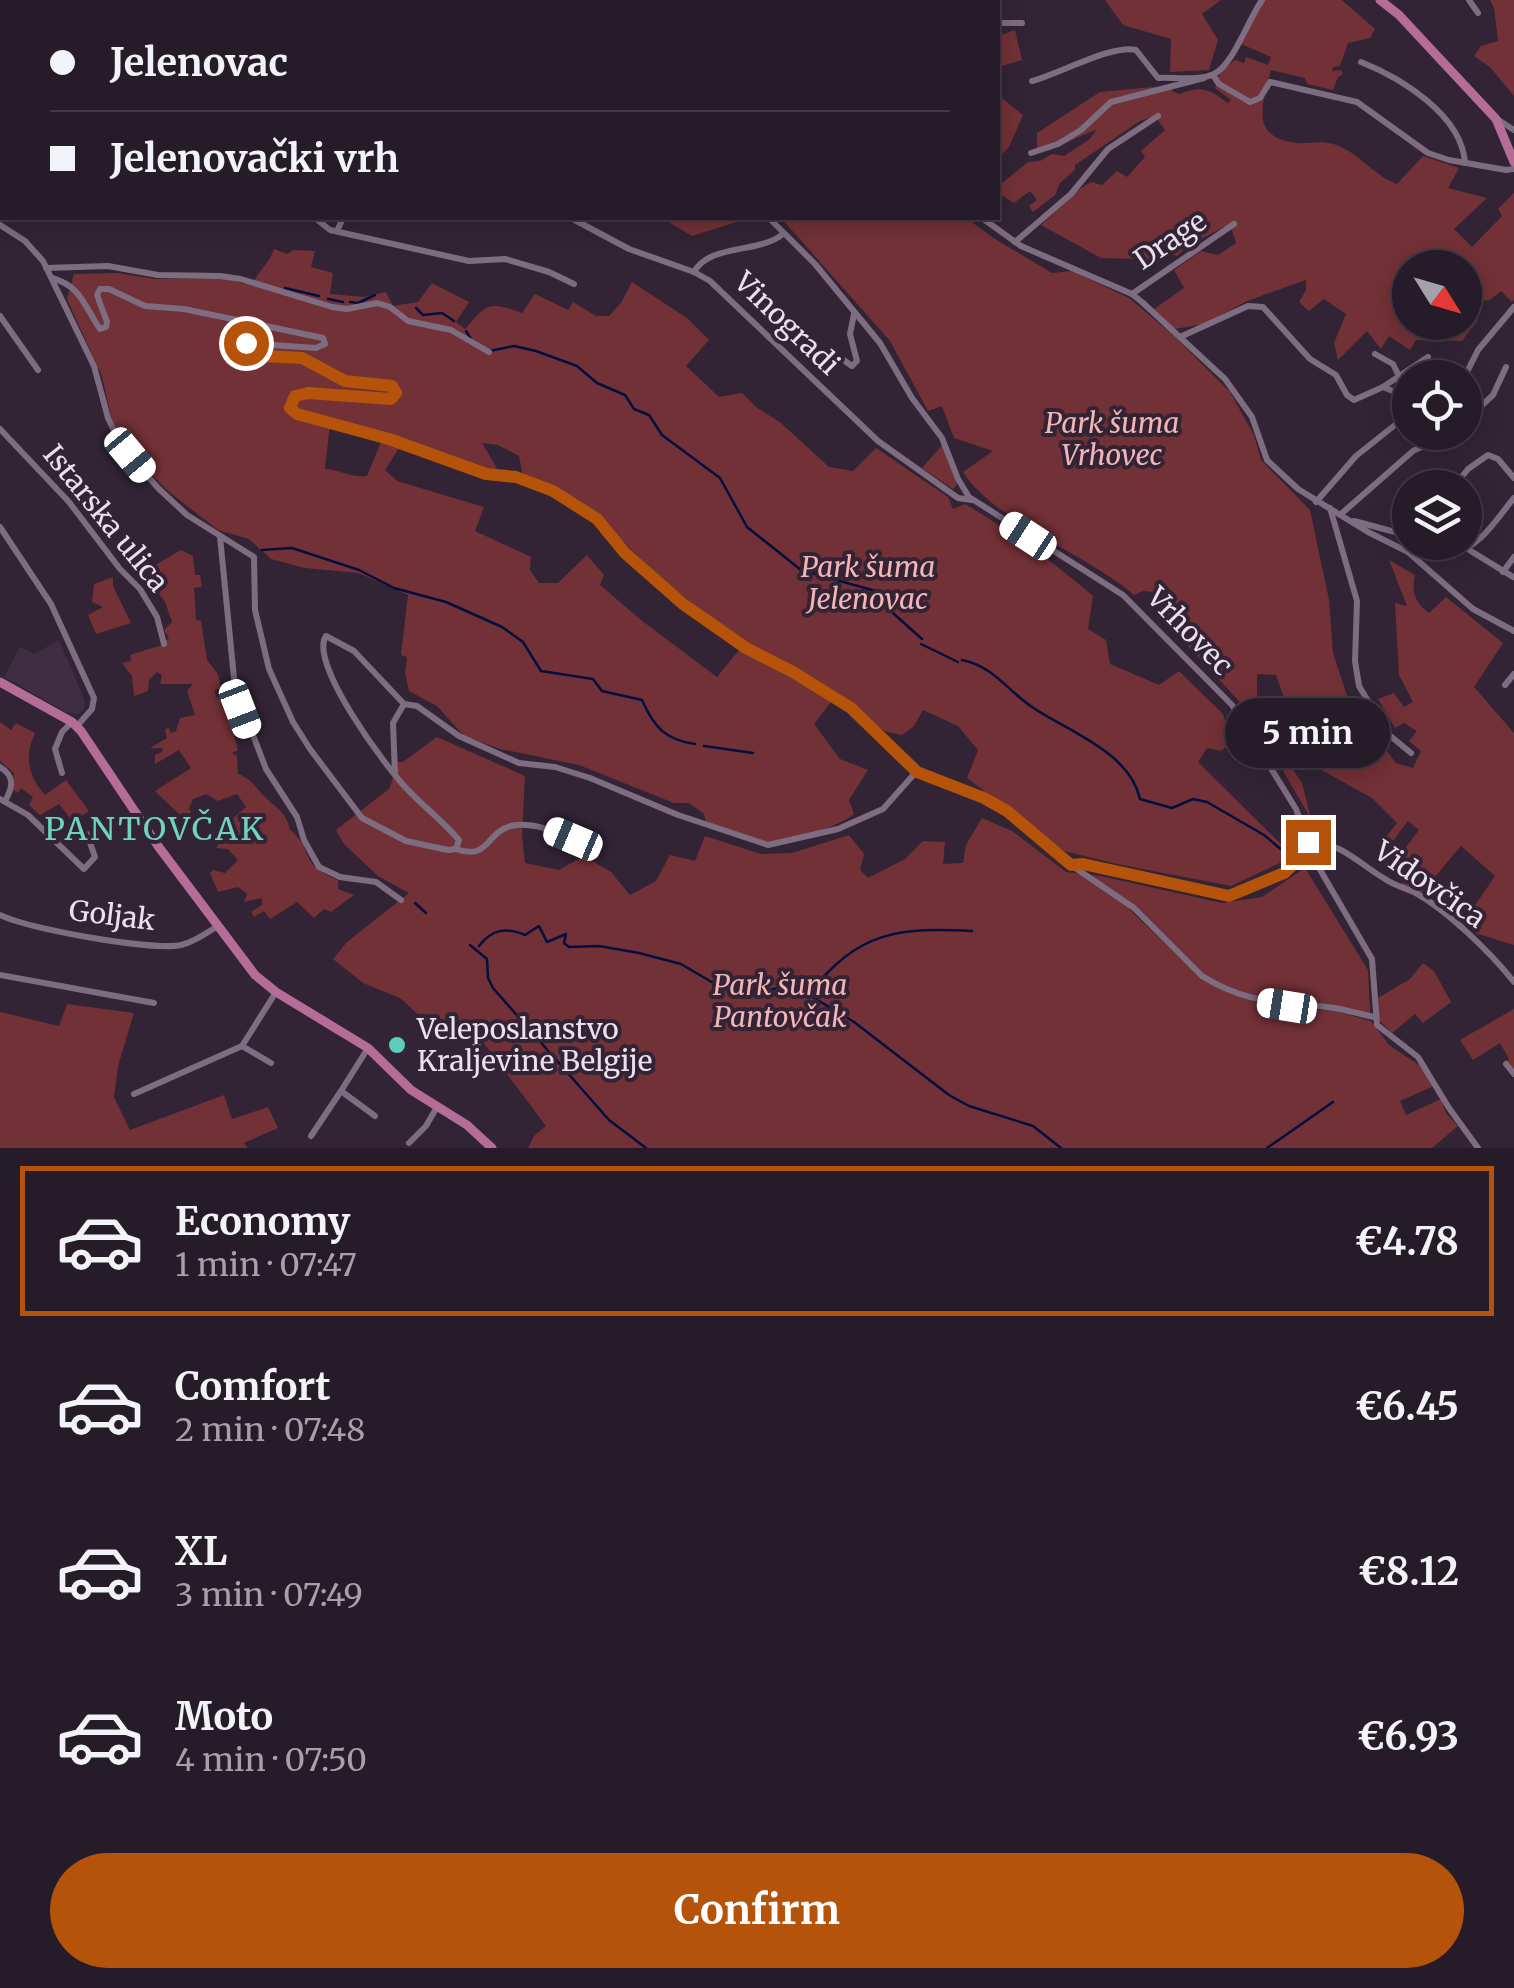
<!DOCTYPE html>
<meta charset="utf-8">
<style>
:root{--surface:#261b28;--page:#322834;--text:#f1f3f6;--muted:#a4a1a8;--line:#423945;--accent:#b45309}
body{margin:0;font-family:Merriweather,serif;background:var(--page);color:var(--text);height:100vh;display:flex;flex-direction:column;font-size:38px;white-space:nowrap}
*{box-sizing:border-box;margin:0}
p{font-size:32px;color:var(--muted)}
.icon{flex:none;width:55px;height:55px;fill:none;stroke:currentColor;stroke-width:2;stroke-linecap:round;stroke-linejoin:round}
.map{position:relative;height:1148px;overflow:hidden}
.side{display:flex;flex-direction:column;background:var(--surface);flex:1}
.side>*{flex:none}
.hud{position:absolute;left:0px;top:0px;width:1000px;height:220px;box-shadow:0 5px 25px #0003,0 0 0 2px var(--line);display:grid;align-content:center;height:220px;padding:0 50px;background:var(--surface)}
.needle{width:65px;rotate:127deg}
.fabs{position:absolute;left:1392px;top:250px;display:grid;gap:20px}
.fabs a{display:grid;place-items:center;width:90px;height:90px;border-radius:50%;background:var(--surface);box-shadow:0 5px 25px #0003,0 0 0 2px var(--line);font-size:50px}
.end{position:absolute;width:45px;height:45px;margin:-22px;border:12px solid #b45309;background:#fff;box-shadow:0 0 0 5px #fff}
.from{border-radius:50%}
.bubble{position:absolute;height:70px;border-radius:35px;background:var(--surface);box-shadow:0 5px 25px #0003,0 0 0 2px var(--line);font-size:32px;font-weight:700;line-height:70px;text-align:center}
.car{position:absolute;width:30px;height:60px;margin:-30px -15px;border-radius:12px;box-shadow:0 0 8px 2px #0007;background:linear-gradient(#fff 24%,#345 0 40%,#fff 0 76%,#345 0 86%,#fff 0)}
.hud b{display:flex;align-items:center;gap:35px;height:95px;font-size:38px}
.hud b+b{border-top:2px solid var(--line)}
.hud i{width:25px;height:25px;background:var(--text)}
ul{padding:18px 0 0;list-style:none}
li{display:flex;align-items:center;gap:30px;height:150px;margin:0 20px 15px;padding:0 30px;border:5px solid transparent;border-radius:0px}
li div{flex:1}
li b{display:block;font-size:38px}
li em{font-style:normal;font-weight:700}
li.selected{border-color:var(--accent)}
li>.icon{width:90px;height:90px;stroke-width:1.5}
.action{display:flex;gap:20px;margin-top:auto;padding:20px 50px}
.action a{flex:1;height:115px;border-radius:60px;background:var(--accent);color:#fff;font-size:40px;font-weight:700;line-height:115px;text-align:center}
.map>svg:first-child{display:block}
</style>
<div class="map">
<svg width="1514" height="1148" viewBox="0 0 1514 1148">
<rect width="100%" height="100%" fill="#322435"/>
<path fill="#3f2d42" d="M59,640L85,701L84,709L78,714L68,713L4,677L20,647L34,654Z"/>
<g fill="#723137" fill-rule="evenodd">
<path d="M1105,0H1221L1202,14L1218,40L1209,70L1170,72L1171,39L1123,25Z"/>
<path d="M1264,0H1342L1375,29L1370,38L1348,43L1340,66L1333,67L1332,71L1341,70L1343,74L1338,77L1333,90L1307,84L1305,78L1271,70C1263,103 1248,138 1297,143C1307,144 1319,141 1329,143C1357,149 1372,175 1397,184L1423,156L1459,168L1448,188L1487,198L1454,229L1472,247L1502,216L1498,209L1514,193V300L1512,302L1501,291L1490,300L1480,301L1475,307L1478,320L1462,341L1416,340L1410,350L1389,336L1381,349L1367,331L1338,360L1334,343L1346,314L1324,299L1309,311L1299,302L1306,290V280L1247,301L1204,324L1174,329L1154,309L1184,288L1174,270L1201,251L1218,255L1236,243L1230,224L1189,245L1177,256L1166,252L1158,263L1139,259L1101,258L1041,225L1081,188L1091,182L1102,185L1117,171L1127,177L1145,157L1141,151L1165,130L1155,116L1140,121L1075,165V170L1060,183L1055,195L1033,212L1029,206L1037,200L1030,191L1014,203L998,193V181L1001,184L1028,162L1040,161L1052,154L1064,156L1090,139L1097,129L1048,151H1037V133L1100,92L1175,85L1172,91L1179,94C1202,85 1209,89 1228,103L1231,100L1215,88L1221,71L1235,60L1244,63L1246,57L1268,65L1271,57L1241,44ZM1410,268H1465V322H1410Z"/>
<path d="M1490,0H1514V96L1490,67L1474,56L1481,46L1498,41L1494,8Z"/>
<path d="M1015,30L1022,60L998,67V36Z"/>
<path d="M998,95L1023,115L1009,147L998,158Z"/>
<path d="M662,218H732L737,222L692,236Z"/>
<path d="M781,218H966L995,239L1052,273L1072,271L1129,298L1174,336L1230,392L1254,435L1261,460L1310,510L1329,600L1333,653L1349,702L1396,763L1413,768L1421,751L1409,741L1417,731L1404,723L1395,728L1378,699L1394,693L1404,707L1413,702L1399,675L1395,603L1407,606L1389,560L1415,575C1411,593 1415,602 1429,613L1446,597L1503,643L1474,687L1514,733V945L1475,933L1470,921L1461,926L1495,876L1461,846L1421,893L1401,885L1412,869L1398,858L1419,830L1408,821L1392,842L1386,837L1397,823L1372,798L1314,766L1290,715L1276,675L1257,674V699L1265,729L1302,783L1311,819L1249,712L1164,620V607L1153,592L1143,591L1134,595C1087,554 995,522 963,472L993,451L954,438L942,406L928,411L890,341Z"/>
<path d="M274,249L287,254L294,250L315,251L311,267L333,273L330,294L364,297L386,292L393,306L418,302L432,283L469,302L456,322L465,329C487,303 489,301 522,313L535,294L568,310L573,302L596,316H609L621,303L632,282L687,318L709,340L686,366L719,397L742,393L756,407L781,423L829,467L853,471L876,448L948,497L953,509L965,504C1011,531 1053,562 1093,596L1088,629L1106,640L1110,664L1159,685L1179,671L1223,714L1232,742L1221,751L1207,748L1198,762L1289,852L1284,861L1231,886L1117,864L1064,851L967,778L978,750L958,726L923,710L914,726L902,735L884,731L838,693L814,724L840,759L868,770L849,800L854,814C840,826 784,846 766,843C746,839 726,829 706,823L704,814L689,803H674L579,765L500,749L464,736L437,706L409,691L405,673L407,657L401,655L408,595L359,573L305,568L271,559L249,539L218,530L168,491L132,455L114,430L102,376L67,299L74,274L118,273L155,279L220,278L252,285C258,271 269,264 274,249ZM330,423L487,473L497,468L482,443L498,445L519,456L523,476C590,497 614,537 665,581C690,603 719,622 744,644L717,677L641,620L600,585L604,575L587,555L558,583H539L530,570L531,557L475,531L484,507L397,481L385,470L399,448L381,442L367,476C351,478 342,470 325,469Z"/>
<path d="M943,444L957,485L953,489L922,468Z"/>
<path d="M181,550L193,556L195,575H200L202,587L194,588L196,620L201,621L207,660L218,674L221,688L215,690L216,697H223L238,750L232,753L237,756L238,774C252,779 254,786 264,796C277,809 285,810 290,830C314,848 297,864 338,880V889L354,895L331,912L324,909L314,918L297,902L270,919L264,911L254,917L251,912L262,905V898L244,902L247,894L238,887L218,892L210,873L213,870L225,873L238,860L228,849L216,848L224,836V826L246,807L237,794L218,801L206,794L193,799L189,809L197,823L194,824L186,822L185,816H181L155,791L191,768L179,750L155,764V755L162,752L163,748H150L167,738L165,729L169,728L171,733L176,731L180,718L195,715L187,691L193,684H160L162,675L157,672L149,680L148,691L134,696L132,676L122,663L131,661L130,655L162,645L169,638L164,630L172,622L165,602L152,584V567Z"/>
<path d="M113,577V586L131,623L96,634L88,615L103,607L92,602L94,584Z"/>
<path d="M0,722L11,730L16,723L35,733C24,757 28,776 45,795L66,780L89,811L73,822L59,804L40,815L29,805L33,797L21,788L18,793L13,790L14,773L0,761Z"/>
<path d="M437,737L525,776L522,836L525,863L559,870L584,856L611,872L630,895L656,881L670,855L695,861L705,836L761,854L792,853L849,835L864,854L860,870L868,878L905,859L923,841L945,842L943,864L963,863L966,845L982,818L1012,831L1066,872L1100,876L1222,903L1262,897L1305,868L1368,970L1370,1013L1249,996L1206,977L1131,905L1129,909L1201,978L1269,1007L1335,1011L1371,1021L1389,1045L1425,1069L1436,1085L1400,1101L1406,1115L1441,1099L1446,1113L1458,1126L1432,1148H528L534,1136L546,1126L480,1038L461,1024L434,1029L400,998L363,983L333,959L347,942L409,893L378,876L344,844L336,830L390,788L397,762H403Z"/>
<path d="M1423,963L1434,971L1451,1002L1423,1023L1415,1014L1392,1033L1378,1019V998L1410,979Z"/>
<path d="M67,1004L134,1013L118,1066L114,1097L130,1130L224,1095L232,1119L268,1107L278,1128L244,1143L248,1148H0V1012L59,1026Z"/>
<path d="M1514,1009V1070L1507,1062L1509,1059L1500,1043L1473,1060L1460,1040Z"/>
</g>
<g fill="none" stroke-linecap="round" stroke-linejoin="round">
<g stroke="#020f40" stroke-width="2.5">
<path d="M285,288L319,296"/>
<path d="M328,299L343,302"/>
<path d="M350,302L358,303L375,295"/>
<path d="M416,308L423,315L442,313L454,321"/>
<path d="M466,331L471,339"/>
<path d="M490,351L514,346L536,351L577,366L597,383L625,395L634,409L649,415L662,435L720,478L747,527L801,570L879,592L894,614L922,639"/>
<path d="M262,550L292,548L359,570L394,588L446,602L502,627L523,642L541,671L593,679L602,691L642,700C654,727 665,740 695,744"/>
<path d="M921,644L958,662"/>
<path d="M962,660C993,666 1007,690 1032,707C1067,731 1130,752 1140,799L1172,808L1193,799L1207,802L1264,835L1283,851L1288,858V866"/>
<path d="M704,746L753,753"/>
<path d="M415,903L426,913"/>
<path d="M470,945L487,959L488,978L493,988L609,1120L646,1148"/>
<path d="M479,946C492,929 506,927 525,935L539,926L547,942L566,934L564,943L569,947L599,946L639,953L681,964L715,984L767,990L794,986L854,1022L949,1095L969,1106L1033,1126L1061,1148"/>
<path d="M811,992C857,931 901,927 972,931"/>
<path d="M1267,1148L1333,1102"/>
</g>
<g stroke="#7e6d81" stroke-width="6">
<path d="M257,0L260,2"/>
<path d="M277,0L280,2"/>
<path d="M412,0L415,2"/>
<path d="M559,0L562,2"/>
<path d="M857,0L858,2"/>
<path d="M1469,0L1478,13"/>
<path d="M524,2L529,0"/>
<path d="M960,2L961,0"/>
<path d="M998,23H1022"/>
<path d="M1361,62C1401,78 1462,115 1465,163"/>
<path d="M1213,75L1219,84L1250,102L1260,98L1270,82L1357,102L1428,153L1449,160L1506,170L1514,169"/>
<path d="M1032,81C1059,74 1113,44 1136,50L1158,78C1174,77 1200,81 1214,74C1233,65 1248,20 1262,0"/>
<path d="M0,91H2"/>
<path d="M1497,119L1514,130"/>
<path d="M1031,153L1058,144L1081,130L1111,102L1204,78"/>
<path d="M0,161H2"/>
<path d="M315,218L330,230L469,261L505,259L549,272L574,284"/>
<path d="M571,218L629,249L694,272L710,281L878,441L958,498L972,500"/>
<path d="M769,218L815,264L880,343L912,398L942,438L958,479L969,497L1123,595L1232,705L1296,809L1315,861L1372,959L1377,1025L1418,1057L1449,1108L1478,1148"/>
<path d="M982,218L1021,246L1132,294L1142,302L1225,379L1252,417L1267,460L1298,489L1368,532L1408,552L1473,609L1514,631"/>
<path d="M0,225L25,241L43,261L94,366L108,418L120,444L158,488L187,515L254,557L255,610L269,669L293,722L310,749L362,818L406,841L448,850L456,849L459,840C443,821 424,807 408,790C386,768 308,662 326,636L354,651L404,704L417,706L459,736L519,763L555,767L590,778L678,815L768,845L838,829L883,809L916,772"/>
<path d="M337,231L343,218"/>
<path d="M1015,242L1071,194L1108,149L1158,116"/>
<path d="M46,268L108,266L158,275L220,276L241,279L332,307L347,309L377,303L390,307L408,321L451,330L489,352"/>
<path d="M694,272C710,243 759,254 783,234"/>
<path d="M52,278C81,286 84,306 100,329L106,327L107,322L97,295L100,289H109L145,306L184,309L323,338L325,344L316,348L245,343L236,346L245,355L303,358L345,381L387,383L395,388L397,393L391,399L331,393L295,396L290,408L297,415L389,439L486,475L516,477L553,491L597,519L625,553L683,604L746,648L793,672L851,708L917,772L984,798L1007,811L1071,865L1134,908L1202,976C1250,1006 1282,1000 1334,1008C1347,1010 1360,1014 1374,1017"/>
<path d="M1132,294L1234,224"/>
<path d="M0,316L38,370"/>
<path d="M1180,337L1248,306L1263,307L1310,359L1336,375L1347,395L1354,400L1383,387L1428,357"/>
<path d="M834,353L852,366L857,361L850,334L854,314"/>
<path d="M1375,354L1393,364L1399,376"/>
<path d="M1464,378L1478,350L1514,307"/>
<path d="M1383,387L1410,398"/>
<path d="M1465,421L1493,395L1506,367"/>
<path d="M0,429L69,502L120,569L140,589L157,617L164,644"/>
<path d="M1453,488L1468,469L1488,455L1498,459L1514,478"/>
<path d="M1316,502L1356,456L1410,413"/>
<path d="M1330,508L1357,601L1355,661L1359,686L1388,734L1411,753"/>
<path d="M1341,514L1413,451L1453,432"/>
<path d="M1354,521L1410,536"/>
<path d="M0,527L51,604L94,698L92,709L77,726"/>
<path d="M220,537L235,688L266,769L297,817L304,840L319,867L340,877L376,882L401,900"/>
<path d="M1431,542C1438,545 1447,550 1454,550C1478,552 1500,514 1514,498"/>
<path d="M1466,548L1513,577"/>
<path d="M1503,572L1514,557"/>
<path d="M1505,685L1514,674"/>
<path d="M0,767C15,776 13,787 5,801"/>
<path d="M62,773L55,749L62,732L72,722"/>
<path d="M395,774L393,723L404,704"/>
<path d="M0,799L28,815L84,869L95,857L87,834"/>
<path d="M456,849C489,861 486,832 511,826C530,821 555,831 573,839"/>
<path d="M1072,865L1083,864L1229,896L1284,873L1298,860L1308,842C1338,840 1361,865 1385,879C1394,885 1404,888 1414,892C1447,910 1491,953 1514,982"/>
<path d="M0,915C27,929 152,951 181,945C194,942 205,934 216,927"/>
<path d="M0,975L154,1003"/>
<path d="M242,1046L271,1063"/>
<path d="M368,1048L341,1091L375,1116"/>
<path d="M1506,1064L1514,1074"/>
<path d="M134,1094L242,1046L276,992"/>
<path d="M311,1136L341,1091"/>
<path d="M409,1143L426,1126L437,1107"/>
</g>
<g stroke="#b56d98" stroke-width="9">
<path d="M1380,0L1399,15L1496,119L1514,162"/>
<path d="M0,682L72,722L81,731L158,846L255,975L276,992L368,1048L411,1090L467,1125L492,1148"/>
</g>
</g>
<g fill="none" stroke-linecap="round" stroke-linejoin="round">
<path stroke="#b45309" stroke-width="12" d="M246,343L236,346L245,355L302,358L345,381L392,386L396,393L391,399L308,393L295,396L290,408L297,414L389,439L486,474L516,477L553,491L597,519L625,553L683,604L746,648L793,672L851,708L917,772L984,798L1007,811L1071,865L1083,864L1229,896L1284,873L1298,860L1308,842"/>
</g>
<circle fill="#5dceb9" stroke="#322435" stroke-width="4" cx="397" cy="1045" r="10"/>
<g text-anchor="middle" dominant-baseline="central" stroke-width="8" stroke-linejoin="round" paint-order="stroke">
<g font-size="28" fill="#ebe1ed" stroke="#322435">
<text transform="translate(1170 240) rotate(-34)">Drage</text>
<text transform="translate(787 323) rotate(44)">Vinogradi</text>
<text transform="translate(106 518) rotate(51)">Istarska ulica</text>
<text transform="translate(1190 631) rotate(46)">Vrhovec</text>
<text transform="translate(1430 884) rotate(35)">Vidovčica</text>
<text transform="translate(112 915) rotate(7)">Goljak</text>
</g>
<g font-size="28" font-style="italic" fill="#f5b4b6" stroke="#322435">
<text x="1112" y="423">Park šuma<tspan x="1112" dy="32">Vrhovec</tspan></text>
<text x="868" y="567">Park šuma<tspan x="868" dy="32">Jelenovac</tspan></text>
<text x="780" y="985">Park šuma<tspan x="780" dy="32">Pantovčak</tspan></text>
</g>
<g font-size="28" fill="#ebe1ed" stroke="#322435" text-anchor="start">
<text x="417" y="1029">Veleposlanstvo<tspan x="417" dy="32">Kraljevine Belgije</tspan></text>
</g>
<g font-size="32" letter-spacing="2.5" fill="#6ed4c0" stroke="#322435">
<text x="155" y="829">PANTOVČAK</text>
</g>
</g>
</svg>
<div class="fabs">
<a><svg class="needle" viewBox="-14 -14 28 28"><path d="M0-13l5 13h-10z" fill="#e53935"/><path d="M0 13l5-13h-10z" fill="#a4a1a8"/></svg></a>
<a><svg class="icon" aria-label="locate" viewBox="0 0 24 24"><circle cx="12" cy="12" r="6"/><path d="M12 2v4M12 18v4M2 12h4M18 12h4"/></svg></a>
<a><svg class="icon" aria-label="layers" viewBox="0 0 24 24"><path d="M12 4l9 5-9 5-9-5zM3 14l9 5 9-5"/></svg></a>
</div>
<i class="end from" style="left:246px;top:343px"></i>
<i class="end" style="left:1308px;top:842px"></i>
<div class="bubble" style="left:1225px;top:698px;width:165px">5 min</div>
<i class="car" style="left:130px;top:455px;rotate:140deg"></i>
<i class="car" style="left:1028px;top:536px;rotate:303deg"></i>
<i class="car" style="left:240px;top:709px;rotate:159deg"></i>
<i class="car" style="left:573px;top:839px;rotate:293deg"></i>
<i class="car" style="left:1287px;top:1006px;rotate:279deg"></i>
<div class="hud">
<b><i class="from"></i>Jelenovac</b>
<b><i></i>Jelenovački vrh</b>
</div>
</div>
<section class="side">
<ul>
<li class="selected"><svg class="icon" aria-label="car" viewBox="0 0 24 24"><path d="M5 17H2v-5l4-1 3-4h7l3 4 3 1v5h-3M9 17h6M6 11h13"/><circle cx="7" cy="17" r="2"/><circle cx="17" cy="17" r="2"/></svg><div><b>Economy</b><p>1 min · 07:47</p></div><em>€4.78</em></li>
<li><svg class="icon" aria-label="car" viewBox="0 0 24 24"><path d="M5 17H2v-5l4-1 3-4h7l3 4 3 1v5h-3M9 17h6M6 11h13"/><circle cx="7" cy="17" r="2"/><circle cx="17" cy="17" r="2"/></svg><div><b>Comfort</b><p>2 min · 07:48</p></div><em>€6.45</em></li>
<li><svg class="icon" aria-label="car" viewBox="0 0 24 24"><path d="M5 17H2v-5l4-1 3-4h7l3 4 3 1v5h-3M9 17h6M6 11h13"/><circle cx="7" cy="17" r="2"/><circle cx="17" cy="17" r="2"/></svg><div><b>XL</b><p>3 min · 07:49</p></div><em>€8.12</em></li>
<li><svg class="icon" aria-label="car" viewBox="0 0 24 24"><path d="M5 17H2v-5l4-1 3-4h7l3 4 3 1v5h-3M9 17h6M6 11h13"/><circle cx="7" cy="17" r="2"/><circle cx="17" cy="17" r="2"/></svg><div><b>Moto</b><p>4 min · 07:50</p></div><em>€6.93</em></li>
</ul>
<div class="action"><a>Confirm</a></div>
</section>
